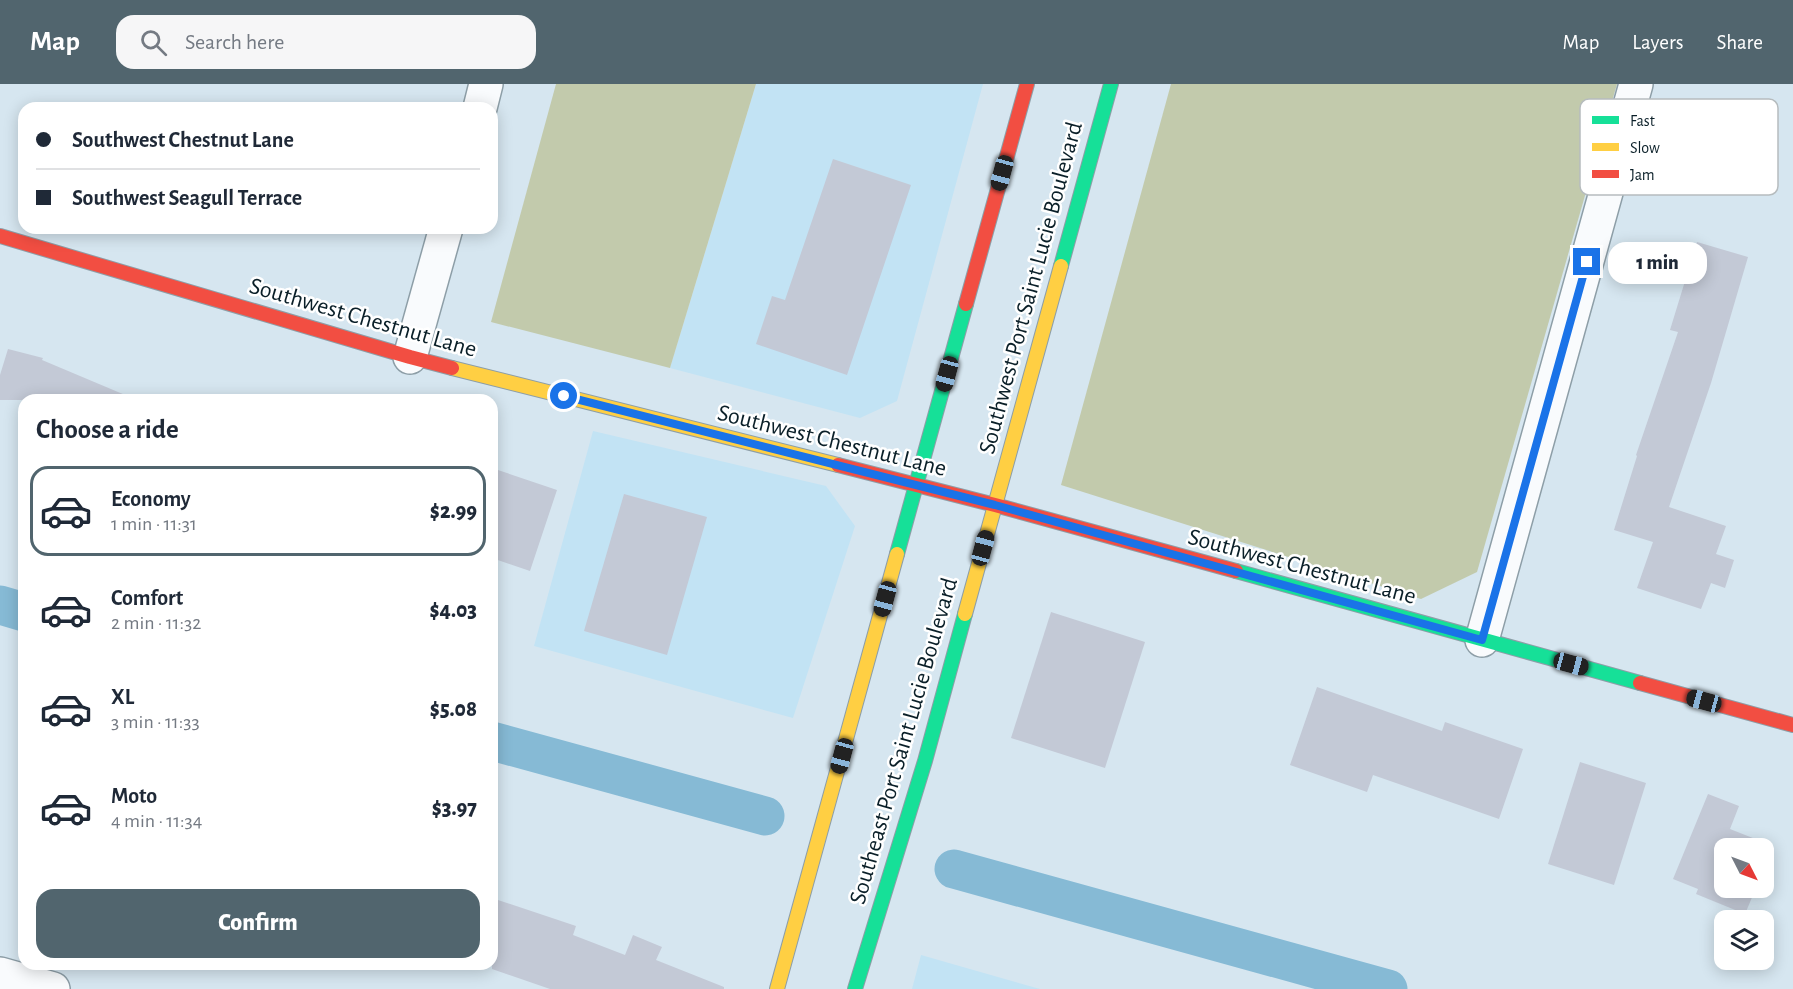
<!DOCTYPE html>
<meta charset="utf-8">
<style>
:root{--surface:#fff;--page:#f6f6f7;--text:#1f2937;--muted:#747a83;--line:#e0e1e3;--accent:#51656e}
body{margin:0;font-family:"Alegreya Sans",sans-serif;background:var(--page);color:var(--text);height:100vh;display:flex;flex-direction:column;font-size:22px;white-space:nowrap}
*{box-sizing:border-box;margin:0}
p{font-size:20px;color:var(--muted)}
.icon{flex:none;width:33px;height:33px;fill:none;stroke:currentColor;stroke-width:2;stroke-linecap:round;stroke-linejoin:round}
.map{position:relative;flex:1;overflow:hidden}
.side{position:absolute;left:18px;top:310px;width:480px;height:576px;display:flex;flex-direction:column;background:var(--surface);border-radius:18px;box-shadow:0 3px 15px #0003}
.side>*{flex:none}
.top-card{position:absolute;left:18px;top:18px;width:480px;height:132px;border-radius:18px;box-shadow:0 3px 15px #0003;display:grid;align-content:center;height:132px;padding:0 18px;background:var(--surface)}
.needle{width:39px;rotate:132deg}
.controls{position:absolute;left:1714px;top:754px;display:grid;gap:12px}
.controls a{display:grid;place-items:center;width:60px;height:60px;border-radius:12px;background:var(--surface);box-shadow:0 3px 15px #0003;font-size:30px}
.end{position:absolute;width:27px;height:27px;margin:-14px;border:8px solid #1a73e8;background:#fff;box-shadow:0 0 0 3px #fff}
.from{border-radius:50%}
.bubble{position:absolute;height:42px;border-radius:18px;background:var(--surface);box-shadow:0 3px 15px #0003;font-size:20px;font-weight:800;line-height:42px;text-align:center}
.car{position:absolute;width:18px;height:36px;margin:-18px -9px;border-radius:8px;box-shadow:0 0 4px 2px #0007;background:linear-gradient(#222 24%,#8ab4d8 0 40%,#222 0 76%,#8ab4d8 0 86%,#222 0)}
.top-card b{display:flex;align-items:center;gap:21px;height:57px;font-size:22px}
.top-card b+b{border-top:2px solid var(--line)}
.top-card i{width:15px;height:15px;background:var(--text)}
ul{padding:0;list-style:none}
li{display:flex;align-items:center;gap:18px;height:90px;margin:0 12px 9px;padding:0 6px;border:3px solid transparent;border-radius:18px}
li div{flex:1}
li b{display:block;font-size:22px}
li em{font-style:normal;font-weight:800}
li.on{border-color:var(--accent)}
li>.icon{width:54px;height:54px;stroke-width:1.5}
h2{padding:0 18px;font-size:27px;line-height:72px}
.cta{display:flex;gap:12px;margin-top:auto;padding:12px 18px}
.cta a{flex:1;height:69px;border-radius:18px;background:var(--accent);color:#fff;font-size:24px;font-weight:800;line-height:69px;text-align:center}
header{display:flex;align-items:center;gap:36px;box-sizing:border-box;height:84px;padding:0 30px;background:var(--accent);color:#fff}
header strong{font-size:28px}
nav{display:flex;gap:33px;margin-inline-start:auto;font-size:21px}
.search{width:420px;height:54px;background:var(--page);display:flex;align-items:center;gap:15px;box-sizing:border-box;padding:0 21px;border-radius:18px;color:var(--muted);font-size:22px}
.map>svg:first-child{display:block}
</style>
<header>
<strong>Map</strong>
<div class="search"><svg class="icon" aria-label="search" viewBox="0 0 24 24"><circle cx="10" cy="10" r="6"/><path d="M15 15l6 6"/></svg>Search here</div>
<nav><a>Map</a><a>Layers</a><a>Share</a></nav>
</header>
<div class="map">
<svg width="1793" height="905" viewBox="0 0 1793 905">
<rect width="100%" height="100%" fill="#d6e6f0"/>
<g fill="#c2e3f4">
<path d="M756,0H983L897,317L860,334L670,284Z"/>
<path d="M593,347L826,402L855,442L793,634L534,562Z"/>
<path d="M921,871L1040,905H912Z"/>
</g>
<g fill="#c2caac">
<path d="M556,0H756L670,284L491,238Z"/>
<path d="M1171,0H1617L1477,488L1421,515L1061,401Z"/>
</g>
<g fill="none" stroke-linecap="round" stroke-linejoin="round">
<g stroke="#86bad5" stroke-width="39">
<path d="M0,521L24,528"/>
<path d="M492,657L765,732"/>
<path d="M954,785L1388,905"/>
</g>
</g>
<g fill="#c3c9d6">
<path d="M833,75L911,101L847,291L756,260L772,212L785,216Z"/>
<path d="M1697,158L1748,173L1711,299L1669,423L1726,442L1716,470L1734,476L1725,504L1711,499L1701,525L1637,504L1653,458L1614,446L1637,372L1636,371L1678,248L1670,246Z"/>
<path d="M8,265L43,274L42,276L137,316H0V291Z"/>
<path d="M492,384L557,406L530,487L492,474Z"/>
<path d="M624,410L707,433L667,571L584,547Z"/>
<path d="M1051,528L1145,558L1105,684L1011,654Z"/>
<path d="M1317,603L1442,647L1445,638L1523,665L1499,735L1373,691L1367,708L1290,681Z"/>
<path d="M1580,678L1646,699L1614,801L1548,780Z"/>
<path d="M1708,710L1739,722L1730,745L1773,762L1764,784V765H1725V804H1756L1745,830L1696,810L1698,805L1673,795Z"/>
<path d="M492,814L576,842L573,851L625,871L633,851L662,863L656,876L724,903V905H550L492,885Z"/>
</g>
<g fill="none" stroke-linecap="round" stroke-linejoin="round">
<g stroke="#8d9ea7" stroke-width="36">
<g id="street">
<path d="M480,24L486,0"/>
<path d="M410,273L446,144"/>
<path d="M1482,556L1636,0"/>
<path d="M0,890L53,905"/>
</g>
</g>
<g stroke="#8d9ea7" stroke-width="16">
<g id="fast">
<path d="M1061,182L1111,0"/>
<path d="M897,470L966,220"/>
<path d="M1236,487L1640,599"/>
<path d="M855,905L925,677L965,530"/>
</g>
</g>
<g stroke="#8d9ea7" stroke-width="16">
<g id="slow">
<path d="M452,284L838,381"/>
<path d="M965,530L1061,182"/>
<path d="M777,905L897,470"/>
</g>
</g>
<g stroke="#8d9ea7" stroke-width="16">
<g id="jam">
<path d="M0,152L410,273L452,284"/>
<path d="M966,220L1027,0"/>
<path d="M838,381L995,421L1236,487"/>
<path d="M1640,599L1793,641"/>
</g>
</g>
<use href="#street" stroke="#f9fbfd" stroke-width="33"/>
<use href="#fast" stroke="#16e098" stroke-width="14"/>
<use href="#slow" stroke="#ffcf43" stroke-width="14"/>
<use href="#jam" stroke="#f24e42" stroke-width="14"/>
</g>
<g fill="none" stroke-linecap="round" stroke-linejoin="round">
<path stroke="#1a73e8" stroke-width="8" d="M564,312L995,421L1482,556L1587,178"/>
</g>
<g text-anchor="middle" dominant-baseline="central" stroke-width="5" stroke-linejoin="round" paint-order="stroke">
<g font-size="24" fill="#0a1f28" stroke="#fff">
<text transform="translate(1031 204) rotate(-75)">Southwest Port Saint Lucie Boulevard</text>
<text transform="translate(363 234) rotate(16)">Southwest Chestnut Lane</text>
<text transform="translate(832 357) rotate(14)">Southwest Chestnut Lane</text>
<text transform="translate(1302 483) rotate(15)">Southwest Chestnut Lane</text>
<text transform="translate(904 657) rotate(-74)">Southeast Port Saint Lucie Boulevard</text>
</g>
</g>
<rect x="1580" y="15" width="198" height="96" rx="9" fill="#fff" stroke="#b6bcbe" stroke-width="1.5"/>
<rect x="1592" y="32" width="27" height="8" fill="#16e098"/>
<rect x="1592" y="59" width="27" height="8" fill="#ffcf43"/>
<rect x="1592" y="86" width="27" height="8" fill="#f24e42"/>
<g font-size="16" fill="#0a1f28">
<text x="1630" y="42">Fast</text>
<text x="1630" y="69">Slow</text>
<text x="1630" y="96">Jam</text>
</g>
</svg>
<div class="controls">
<a><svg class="needle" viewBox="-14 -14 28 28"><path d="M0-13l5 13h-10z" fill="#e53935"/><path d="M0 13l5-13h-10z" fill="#747a83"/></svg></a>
<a><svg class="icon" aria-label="layers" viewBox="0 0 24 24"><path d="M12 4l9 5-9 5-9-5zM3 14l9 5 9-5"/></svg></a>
</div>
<i class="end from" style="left:564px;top:312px"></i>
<i class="end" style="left:1587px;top:178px"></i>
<div class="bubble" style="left:1608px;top:158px;width:99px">1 min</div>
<i class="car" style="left:1002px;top:89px;rotate:195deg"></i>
<i class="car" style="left:947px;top:290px;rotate:195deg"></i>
<i class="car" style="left:983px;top:464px;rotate:15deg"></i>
<i class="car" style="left:885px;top:515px;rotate:195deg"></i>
<i class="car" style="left:1571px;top:580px;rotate:105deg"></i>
<i class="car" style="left:1704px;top:617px;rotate:285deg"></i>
<i class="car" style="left:842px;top:672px;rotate:195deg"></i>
<div class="top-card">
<b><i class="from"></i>Southwest Chestnut Lane</b>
<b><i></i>Southwest Seagull Terrace</b>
</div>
<section class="side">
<h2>Choose a ride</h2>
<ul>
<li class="on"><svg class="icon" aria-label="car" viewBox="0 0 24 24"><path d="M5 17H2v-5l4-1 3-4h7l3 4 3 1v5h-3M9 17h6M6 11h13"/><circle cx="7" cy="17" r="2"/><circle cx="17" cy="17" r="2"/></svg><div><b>Economy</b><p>1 min · 11:31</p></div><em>$2.99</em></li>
<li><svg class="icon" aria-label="car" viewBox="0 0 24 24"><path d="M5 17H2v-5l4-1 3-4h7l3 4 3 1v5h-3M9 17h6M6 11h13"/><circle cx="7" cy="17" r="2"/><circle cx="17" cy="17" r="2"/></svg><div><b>Comfort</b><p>2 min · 11:32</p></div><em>$4.03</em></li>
<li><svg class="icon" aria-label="car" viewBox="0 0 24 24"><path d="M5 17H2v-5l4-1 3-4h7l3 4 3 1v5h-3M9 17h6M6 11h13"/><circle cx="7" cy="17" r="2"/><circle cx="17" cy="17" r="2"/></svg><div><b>XL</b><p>3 min · 11:33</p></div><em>$5.08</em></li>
<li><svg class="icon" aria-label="car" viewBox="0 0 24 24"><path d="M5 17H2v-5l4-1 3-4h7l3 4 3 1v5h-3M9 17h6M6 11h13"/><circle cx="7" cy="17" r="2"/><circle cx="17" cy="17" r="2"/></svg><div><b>Moto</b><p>4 min · 11:34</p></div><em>$3.97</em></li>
</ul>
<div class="cta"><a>Confirm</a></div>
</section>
</div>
